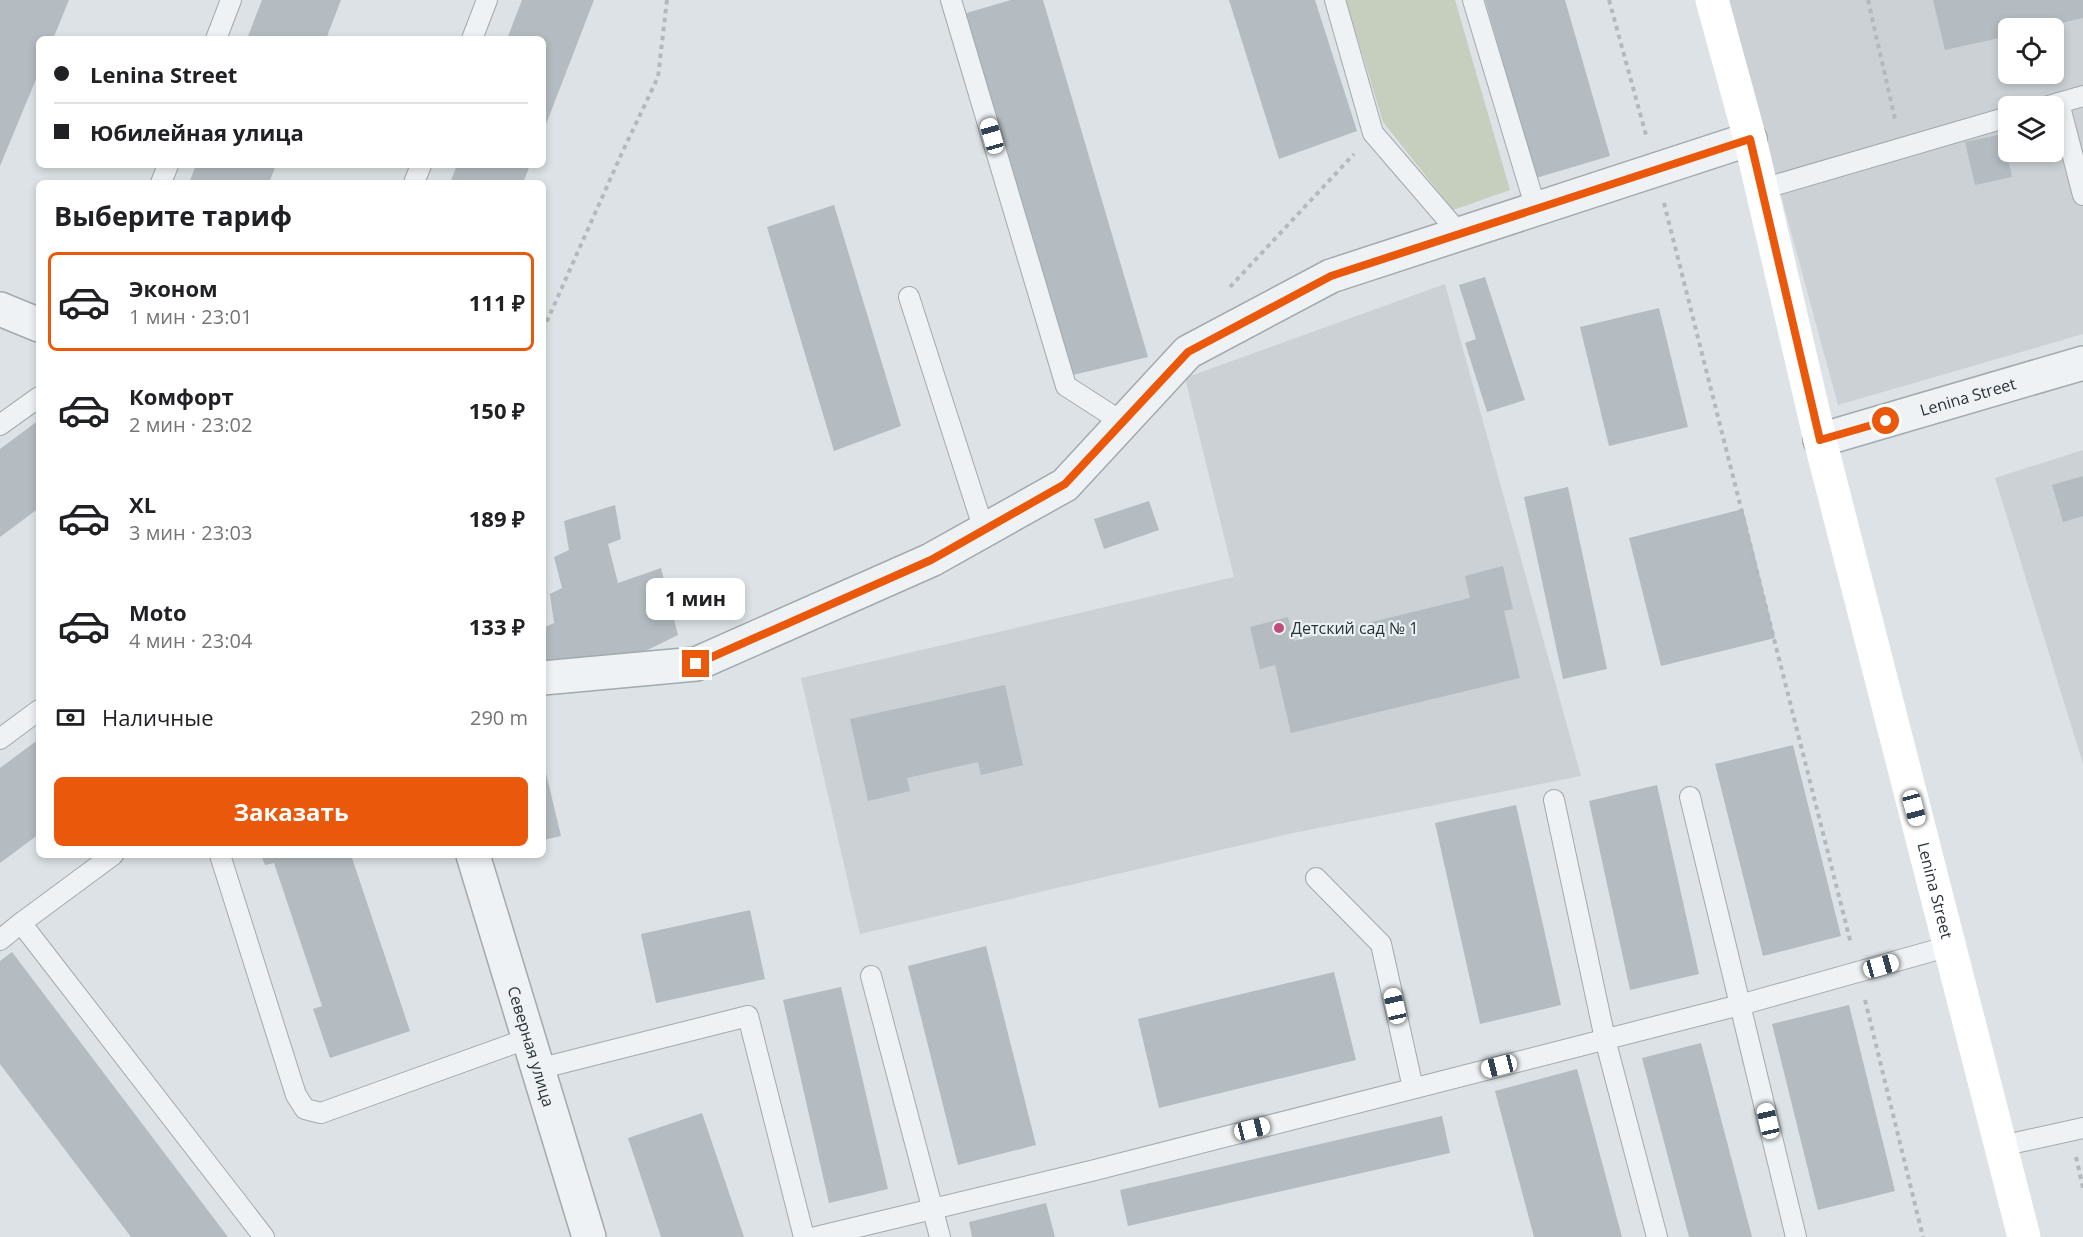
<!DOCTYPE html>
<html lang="ru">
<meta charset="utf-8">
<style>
:root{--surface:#fff;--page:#f6f6f6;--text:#202124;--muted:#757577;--line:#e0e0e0;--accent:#ea580c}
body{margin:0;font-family:"Open Sans",sans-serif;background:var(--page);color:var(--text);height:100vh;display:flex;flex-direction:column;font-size:22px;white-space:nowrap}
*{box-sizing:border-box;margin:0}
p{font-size:20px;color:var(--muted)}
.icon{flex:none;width:33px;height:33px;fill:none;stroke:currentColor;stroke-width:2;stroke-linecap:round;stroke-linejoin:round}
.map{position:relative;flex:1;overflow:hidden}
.side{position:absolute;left:36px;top:180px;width:510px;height:678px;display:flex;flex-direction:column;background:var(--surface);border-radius:9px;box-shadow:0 3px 9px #0003}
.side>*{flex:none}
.top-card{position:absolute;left:36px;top:36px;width:510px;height:132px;border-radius:9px;box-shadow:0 3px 9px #0003;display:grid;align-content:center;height:132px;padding:0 18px;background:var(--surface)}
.fabs{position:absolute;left:1998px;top:18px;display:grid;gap:12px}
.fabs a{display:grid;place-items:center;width:66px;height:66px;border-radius:9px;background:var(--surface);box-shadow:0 3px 9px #0003;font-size:30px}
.end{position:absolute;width:27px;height:27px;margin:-14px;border:8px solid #ea580c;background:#fff;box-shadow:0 0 0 3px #fff}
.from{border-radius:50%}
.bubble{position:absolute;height:42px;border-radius:9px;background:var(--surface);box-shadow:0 3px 9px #0003;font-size:20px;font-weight:700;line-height:42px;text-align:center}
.car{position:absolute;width:18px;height:36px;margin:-18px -9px;border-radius:8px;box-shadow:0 0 4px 2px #0007;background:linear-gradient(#fff 24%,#345 0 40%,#fff 0 76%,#345 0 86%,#fff 0)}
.top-card b{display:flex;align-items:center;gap:21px;height:57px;font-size:22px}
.top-card b+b{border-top:2px solid var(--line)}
.top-card i{width:15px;height:15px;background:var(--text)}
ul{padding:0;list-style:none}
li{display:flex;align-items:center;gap:18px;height:99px;margin:0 12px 9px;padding:0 6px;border:3px solid transparent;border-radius:9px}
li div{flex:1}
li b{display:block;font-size:22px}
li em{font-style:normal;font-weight:700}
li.selected{border-color:var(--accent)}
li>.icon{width:54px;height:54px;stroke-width:1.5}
h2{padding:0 18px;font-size:27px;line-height:72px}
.pay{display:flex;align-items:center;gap:15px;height:66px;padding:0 18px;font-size:22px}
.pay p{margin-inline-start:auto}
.action{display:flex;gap:12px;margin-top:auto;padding:12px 18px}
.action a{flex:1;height:69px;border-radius:9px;background:var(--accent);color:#fff;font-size:24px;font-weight:700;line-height:69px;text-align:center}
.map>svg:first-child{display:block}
</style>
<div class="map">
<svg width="2083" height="1237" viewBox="0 0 2083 1237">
<rect width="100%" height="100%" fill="#dce2e5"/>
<g fill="#cbd1d5" fill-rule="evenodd">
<path d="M1728,0H2083V334L1838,405ZM2008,28H2054V74H2008ZM2008,106H2054V152H2008Z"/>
<path d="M1445,284L1581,776L1293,833L860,934L801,678L1234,577L1185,378Z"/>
<path d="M2083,450V764L1995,478Z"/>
</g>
<path fill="#c6cebe" d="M1346,0H1455L1510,190L1453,210L1383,122Z"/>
<g fill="#b4bcc1">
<path d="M0,0H69L53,39H39V72L0,166Z"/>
<path d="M262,0H341L326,39H247Z"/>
<path d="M522,0H594L543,132V39H507Z"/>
<path d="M1011,0H1043L1148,357L1073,375L963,14Z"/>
<path d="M1229,0H1315L1357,131L1279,159Z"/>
<path d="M1485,0H1565L1610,156L1536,178Z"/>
<path d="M1933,0H2083V18L2039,28H2008V36L1945,50Z"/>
<path d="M2002,134L2012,177L1975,185L1965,142Z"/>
<path d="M196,165H276L269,183H189Z"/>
<path d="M457,165H530L523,183H450Z"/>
<path d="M834,205L901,426L834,451L767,227Z"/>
<path d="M1485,277L1525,400L1487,412L1465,343L1476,339L1459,285Z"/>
<path d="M1659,308L1688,427L1609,446L1580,327Z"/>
<path d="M39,420V508L0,537V449Z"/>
<path d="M2083,476V516L2063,522L2052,485Z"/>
<path d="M1568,487L1607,669L1563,679L1524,497Z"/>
<path d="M1149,501L1159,530L1104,549L1094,519Z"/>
<path d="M615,505L621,539L608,544L618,583L661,568L678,635L623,662L543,670V628L554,623L550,594L562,588L554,557L569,550L564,521Z"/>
<path d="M1743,509L1775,638L1661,666L1629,538Z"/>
<path d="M1503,566L1513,609L1504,611L1520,678L1291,733L1275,665L1260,669L1250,627L1288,617L1294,641L1470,598L1465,576Z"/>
<path d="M1005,685L1023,765L981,775L978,762L907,778L910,791L868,801L850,719Z"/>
<path d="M39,739V834L0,863V768Z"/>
<path d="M1793,745L1841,936L1763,956L1715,764Z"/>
<path d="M545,769L561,836L543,840V770Z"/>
<path d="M1657,785L1699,974L1630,990L1589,801Z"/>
<path d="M1516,805L1561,1005L1480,1024L1435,823Z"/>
<path d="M261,855H351L410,1031L330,1058L313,1009L322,1006L274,863L265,865Z"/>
<path d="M750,910L765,979L656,1003L641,934Z"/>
<path d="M986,946L1036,1145L958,1165L908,966Z"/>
<path d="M12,952L228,1237H131L0,1064V961Z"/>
<path d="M1334,972L1356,1060L1159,1108L1138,1019Z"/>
<path d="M841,987L888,1189L829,1203L783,1000Z"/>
<path d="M1849,1005L1895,1191L1818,1210L1772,1024Z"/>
<path d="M1701,1043L1752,1237H1689L1642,1058Z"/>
<path d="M1577,1069L1622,1237H1534L1495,1091Z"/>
<path d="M702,1113L744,1237H661L628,1138Z"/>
<path d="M1442,1116L1450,1153L1128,1226L1120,1190Z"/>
<path d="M1046,1203L1055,1237H972L969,1222Z"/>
</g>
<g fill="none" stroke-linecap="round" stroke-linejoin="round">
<g stroke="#a2aaae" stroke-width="22">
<g id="service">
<path d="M951,0L1066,386L1122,422"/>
<path d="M1335,0L1373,133L1459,233"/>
<path d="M1473,0L1536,209"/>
<path d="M216,39L231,0"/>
<path d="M472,39L487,0"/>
<path d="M2059,103L2083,195"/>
<path d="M2048,106L2083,96"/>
<path d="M161,183L168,165"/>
<path d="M414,183L421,165"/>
<path d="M1762,189L2008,117"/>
<path d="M909,297L984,530"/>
<path d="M0,425L39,397"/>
<path d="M0,739L39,710"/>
<path d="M1690,797L1796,1237"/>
<path d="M1554,800L1605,1039L1657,1237"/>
<path d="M113,855L21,923L264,1237"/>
<path d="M220,855L296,1095L305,1109L321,1113L529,1038"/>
<path d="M1316,878L1381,944L1413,1088"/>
<path d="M0,940L21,923"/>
<path d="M871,976L940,1237"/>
<path d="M538,1069L748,1016L804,1237"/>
<path d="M2001,1146L2083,1128"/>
<path d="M816,1237L1091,1171L1740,1005L1950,946"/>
</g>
</g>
<g stroke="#a2aaae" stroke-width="36">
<g id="minor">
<path d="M0,309L39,325"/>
<path id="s1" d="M1820,440L2083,363"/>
<path d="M543,678L696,664L931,560L1065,485L1188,352L1331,276L1750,139"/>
<path id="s2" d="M473,855L589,1237"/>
</g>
</g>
<g stroke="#b3b9bc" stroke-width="4" stroke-dasharray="4.5 4.5" stroke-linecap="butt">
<path d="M1609,0L1646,135"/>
<path d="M1868,0L1895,119"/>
<path d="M1664,203L1851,944"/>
<path d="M1230,287L1354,154"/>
<path d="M543,330L621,155L658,77L667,0"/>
<path d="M1865,1000L1923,1237"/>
<path d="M2076,1157L2083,1188"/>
</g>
<use href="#service" stroke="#eff2f4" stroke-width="20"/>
<use href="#minor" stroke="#eff2f4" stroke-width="33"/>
<path stroke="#fff" stroke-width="33" id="s3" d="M1712,0L1750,139L1820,440L2024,1237"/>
</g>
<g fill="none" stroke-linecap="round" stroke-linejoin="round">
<path stroke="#ea580c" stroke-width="8" d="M696,664L931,560L1065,484L1188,352L1331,276L1750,139L1820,440L1886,421"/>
</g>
<circle fill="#bf4c7a" stroke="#ebf0f3" stroke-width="2" cx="1279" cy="628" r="6"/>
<g text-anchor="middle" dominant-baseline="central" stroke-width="4.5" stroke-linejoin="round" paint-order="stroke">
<g font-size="16" fill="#283339" stroke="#ebf0f3">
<text stroke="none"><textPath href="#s1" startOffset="154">Lenina Street</textPath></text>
<text stroke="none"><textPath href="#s3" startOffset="918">Lenina Street</textPath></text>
<text stroke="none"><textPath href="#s2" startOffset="200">Северная улица</textPath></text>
</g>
<g font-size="16" fill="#283339" stroke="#ebf0f3" text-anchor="start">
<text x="1291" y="628">Детский сад № 1</text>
</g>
</g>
</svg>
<div class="fabs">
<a><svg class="icon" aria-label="locate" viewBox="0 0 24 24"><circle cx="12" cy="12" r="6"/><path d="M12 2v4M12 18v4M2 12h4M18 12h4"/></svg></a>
<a><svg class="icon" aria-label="layers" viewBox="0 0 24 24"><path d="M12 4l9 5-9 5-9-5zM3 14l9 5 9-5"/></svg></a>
</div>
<i class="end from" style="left:1886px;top:421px"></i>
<i class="end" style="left:696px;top:664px"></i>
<div class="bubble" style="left:646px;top:578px;width:99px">1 мин</div>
<i class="car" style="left:992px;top:136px;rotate:344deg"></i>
<i class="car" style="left:1914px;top:808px;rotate:165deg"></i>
<i class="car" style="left:1881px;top:966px;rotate:74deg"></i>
<i class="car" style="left:1395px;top:1006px;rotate:347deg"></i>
<i class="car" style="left:1499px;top:1066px;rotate:256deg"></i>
<i class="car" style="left:1768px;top:1121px;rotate:347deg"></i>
<i class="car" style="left:1252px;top:1129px;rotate:76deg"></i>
<div class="top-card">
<b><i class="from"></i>Lenina Street</b>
<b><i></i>Юбилейная улица</b>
</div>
<section class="side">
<h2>Выберите тариф</h2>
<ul>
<li class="selected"><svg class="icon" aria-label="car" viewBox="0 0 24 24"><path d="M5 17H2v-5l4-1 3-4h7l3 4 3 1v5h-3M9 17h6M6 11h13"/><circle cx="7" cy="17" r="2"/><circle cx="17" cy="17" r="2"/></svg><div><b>Эконом</b><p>1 мин · 23:01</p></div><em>111 ₽</em></li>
<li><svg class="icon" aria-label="car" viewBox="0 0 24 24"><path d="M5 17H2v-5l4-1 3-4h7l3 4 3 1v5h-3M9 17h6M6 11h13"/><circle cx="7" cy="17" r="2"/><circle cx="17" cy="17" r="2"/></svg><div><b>Комфорт</b><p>2 мин · 23:02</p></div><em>150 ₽</em></li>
<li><svg class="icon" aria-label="car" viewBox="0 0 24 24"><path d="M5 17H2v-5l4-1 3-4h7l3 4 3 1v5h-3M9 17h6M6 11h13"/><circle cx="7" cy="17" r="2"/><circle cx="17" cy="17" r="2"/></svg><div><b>XL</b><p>3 мин · 23:03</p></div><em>189 ₽</em></li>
<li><svg class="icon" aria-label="car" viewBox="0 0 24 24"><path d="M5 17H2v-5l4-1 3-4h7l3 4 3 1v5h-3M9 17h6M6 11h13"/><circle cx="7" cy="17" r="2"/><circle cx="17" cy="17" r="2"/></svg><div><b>Moto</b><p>4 мин · 23:04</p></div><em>133 ₽</em></li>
</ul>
<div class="pay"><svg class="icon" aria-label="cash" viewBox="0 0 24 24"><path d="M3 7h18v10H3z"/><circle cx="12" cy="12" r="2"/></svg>Наличные<p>290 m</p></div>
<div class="action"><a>Заказать</a></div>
</section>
</div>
